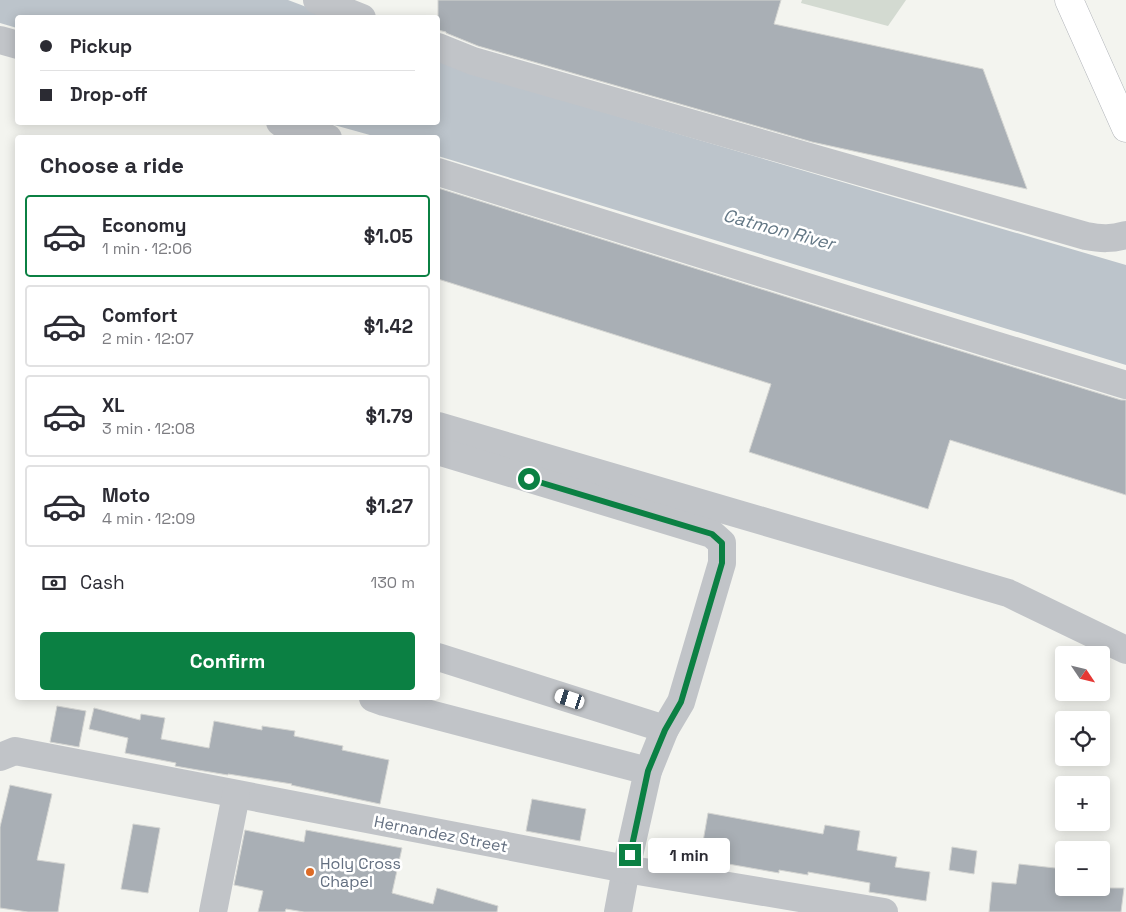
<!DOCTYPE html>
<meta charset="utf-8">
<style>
:root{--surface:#fff;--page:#f2f2f3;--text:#2b2b33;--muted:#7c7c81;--line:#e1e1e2;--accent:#0b8043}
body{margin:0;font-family:"Space Grotesk",sans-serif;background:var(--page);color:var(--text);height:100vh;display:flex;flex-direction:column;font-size:19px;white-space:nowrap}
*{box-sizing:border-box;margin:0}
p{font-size:16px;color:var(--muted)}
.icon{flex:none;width:28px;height:28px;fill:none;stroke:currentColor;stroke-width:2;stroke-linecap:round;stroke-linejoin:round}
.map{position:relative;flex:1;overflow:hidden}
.details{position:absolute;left:15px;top:135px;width:425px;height:565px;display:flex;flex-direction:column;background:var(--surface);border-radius:5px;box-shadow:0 2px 12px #0003}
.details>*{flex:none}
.top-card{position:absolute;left:15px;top:15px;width:425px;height:110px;border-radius:5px;box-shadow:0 2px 12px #0003;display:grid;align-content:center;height:110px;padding:0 25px;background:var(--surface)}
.needle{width:32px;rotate:125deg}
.tools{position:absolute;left:1055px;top:646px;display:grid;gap:10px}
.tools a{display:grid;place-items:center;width:55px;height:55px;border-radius:5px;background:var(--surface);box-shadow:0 2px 12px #0003;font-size:25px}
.end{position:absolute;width:22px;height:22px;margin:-11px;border:6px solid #0b8043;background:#fff;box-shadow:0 0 0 2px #fff}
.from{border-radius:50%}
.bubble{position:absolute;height:35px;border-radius:5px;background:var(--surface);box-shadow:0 2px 12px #0003;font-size:16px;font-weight:800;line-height:35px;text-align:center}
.car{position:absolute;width:15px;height:30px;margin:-15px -8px;border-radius:6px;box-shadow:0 0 4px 1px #0007;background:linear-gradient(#fff 24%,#345 0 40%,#fff 0 76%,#345 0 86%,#fff 0)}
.top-card b{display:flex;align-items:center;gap:18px;height:48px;font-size:19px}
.top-card b+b{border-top:1px solid var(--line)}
.top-card i{width:12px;height:12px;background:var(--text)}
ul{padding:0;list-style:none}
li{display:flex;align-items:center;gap:15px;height:82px;margin:0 10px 8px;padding:0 15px;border:2px solid var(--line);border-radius:5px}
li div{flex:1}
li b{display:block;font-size:19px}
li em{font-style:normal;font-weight:800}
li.current{border-color:var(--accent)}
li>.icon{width:45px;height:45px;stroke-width:1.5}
h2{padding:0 25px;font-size:22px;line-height:60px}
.pay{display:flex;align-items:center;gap:12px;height:55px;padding:0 25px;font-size:19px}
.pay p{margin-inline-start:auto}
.action{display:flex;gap:10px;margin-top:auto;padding:10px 25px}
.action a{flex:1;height:58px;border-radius:5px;background:var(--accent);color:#fff;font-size:20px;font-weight:800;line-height:58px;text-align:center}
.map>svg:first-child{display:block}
</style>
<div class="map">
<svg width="1126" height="912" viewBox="0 0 1126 912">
<rect width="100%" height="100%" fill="#f3f4ef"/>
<path fill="#d3dad1" d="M802,0H906L888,26L801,3Z"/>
<g fill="#bcc4cb">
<path d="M0,0H288L333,17L18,18L17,28L0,23Z"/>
<path d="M438,58L494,80L1126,265V365L438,156V138L377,137L327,123L438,122Z"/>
</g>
<g fill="#a9afb5" stroke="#d4d5d2">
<path d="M438,0H781L774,24L983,69L1027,189L812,142L478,46L446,33V32L438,30Z"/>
<path d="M438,188L918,338L1121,400H1126V495L950,440L928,509L749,452L771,384L438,279Z"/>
<path d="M57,706L86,711L79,747L50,742Z"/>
<path d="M94,708L140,720L141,714L165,718L161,739L209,748L214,721L262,730V726L295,731L294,736L343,746L342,750L389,760L380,804L291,785L292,784L228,774V775L198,770L175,766L176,763L125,753L128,738L89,729Z"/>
<path d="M10,785L52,794L37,860L65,864L58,912H28L0,908V827Z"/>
<path d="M532,799L586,809L580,841L526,831Z"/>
<path d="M708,813L823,834L825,825L860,831L857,850L897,857L895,867L930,872L926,901L869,892L870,883L808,872V875L779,870V873L700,859Z"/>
<path d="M133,824L160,828L148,893L121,889Z"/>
<path d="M245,830L304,842L306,830L402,848L392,893L433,904L437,888L498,906L497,912H304L286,909L285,912H258L263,891L234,885Z"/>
<path d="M952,847L977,851L974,874L949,870Z"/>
<path d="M1019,864L1064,869V888H1124L1121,912H989L992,882L1016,884Z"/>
</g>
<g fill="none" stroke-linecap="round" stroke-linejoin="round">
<g stroke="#b2b5ba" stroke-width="29">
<path id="major" d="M1069,0L1126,128"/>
</g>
<g stroke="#c1c4c8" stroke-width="28">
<path d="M317,0L362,18"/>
<path d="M0,40L18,45"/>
<path d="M438,47L473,61L1086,236C1102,239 1111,239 1126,235"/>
<path d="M280,122L328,138"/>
<path d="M438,172L923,323L1126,385"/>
<path d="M438,426L1008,593L1126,650"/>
<path d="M438,451L712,534L722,543V563L681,702L665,729L648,771L626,869L618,912"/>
<path d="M438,657L665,729"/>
<path d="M373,698L384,702L648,771"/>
<path d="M0,757L15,751L626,869L884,912"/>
<path d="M213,912L236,795"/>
</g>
<use href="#major" stroke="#fff" stroke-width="28"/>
</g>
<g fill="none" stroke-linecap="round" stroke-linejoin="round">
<path stroke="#0b8043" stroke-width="6" d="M529,479L712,534L722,543V563L681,702L665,730L648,771L630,855"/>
</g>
<circle fill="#dd6b26" stroke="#fff" stroke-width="2" cx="310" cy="872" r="5"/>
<g text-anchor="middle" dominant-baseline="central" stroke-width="5" stroke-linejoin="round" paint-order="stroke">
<g font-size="16" fill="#636f80" stroke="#fff">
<text transform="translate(441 834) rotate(11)">Hernandez Street</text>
</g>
<g font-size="16" fill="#636f80" stroke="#fff" text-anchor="start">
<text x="320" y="863">Holy Cross<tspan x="320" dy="18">Chapel</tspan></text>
</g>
<g font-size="18" font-style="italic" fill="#637785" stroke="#fff">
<text transform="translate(779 229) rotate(15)">Catmon River</text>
</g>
</g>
</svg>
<div class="tools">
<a><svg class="needle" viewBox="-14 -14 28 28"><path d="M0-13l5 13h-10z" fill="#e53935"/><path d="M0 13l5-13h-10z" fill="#7c7c81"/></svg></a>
<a><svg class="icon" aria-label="locate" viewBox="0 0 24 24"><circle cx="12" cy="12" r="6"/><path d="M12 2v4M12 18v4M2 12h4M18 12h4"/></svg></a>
<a>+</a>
<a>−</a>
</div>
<i class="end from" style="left:529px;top:479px"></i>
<i class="end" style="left:630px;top:855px"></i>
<div class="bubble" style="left:648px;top:838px;width:82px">1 min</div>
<i class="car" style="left:570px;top:699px;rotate:288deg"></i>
<div class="top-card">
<b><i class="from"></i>Pickup</b>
<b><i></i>Drop-off</b>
</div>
<section class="details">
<h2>Choose a ride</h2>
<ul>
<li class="current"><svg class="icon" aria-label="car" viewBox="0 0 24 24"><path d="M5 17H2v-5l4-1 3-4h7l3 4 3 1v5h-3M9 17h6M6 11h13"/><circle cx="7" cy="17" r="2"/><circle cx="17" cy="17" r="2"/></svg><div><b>Economy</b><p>1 min · 12:06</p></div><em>$1.05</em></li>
<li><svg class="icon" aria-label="car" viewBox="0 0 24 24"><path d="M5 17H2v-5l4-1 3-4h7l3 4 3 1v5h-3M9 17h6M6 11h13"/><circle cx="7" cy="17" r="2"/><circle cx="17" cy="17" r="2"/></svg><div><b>Comfort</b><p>2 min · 12:07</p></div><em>$1.42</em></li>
<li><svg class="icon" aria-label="car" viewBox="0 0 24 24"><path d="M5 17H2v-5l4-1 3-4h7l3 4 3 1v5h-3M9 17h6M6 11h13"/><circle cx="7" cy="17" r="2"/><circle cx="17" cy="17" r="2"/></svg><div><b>XL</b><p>3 min · 12:08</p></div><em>$1.79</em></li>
<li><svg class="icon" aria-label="car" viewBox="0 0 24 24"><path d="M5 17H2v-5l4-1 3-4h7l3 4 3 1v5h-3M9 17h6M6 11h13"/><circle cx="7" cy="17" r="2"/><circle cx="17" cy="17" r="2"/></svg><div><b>Moto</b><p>4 min · 12:09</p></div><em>$1.27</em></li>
</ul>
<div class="pay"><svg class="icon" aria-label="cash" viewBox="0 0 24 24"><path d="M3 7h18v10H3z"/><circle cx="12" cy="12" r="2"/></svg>Cash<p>130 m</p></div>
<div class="action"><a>Confirm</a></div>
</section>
</div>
